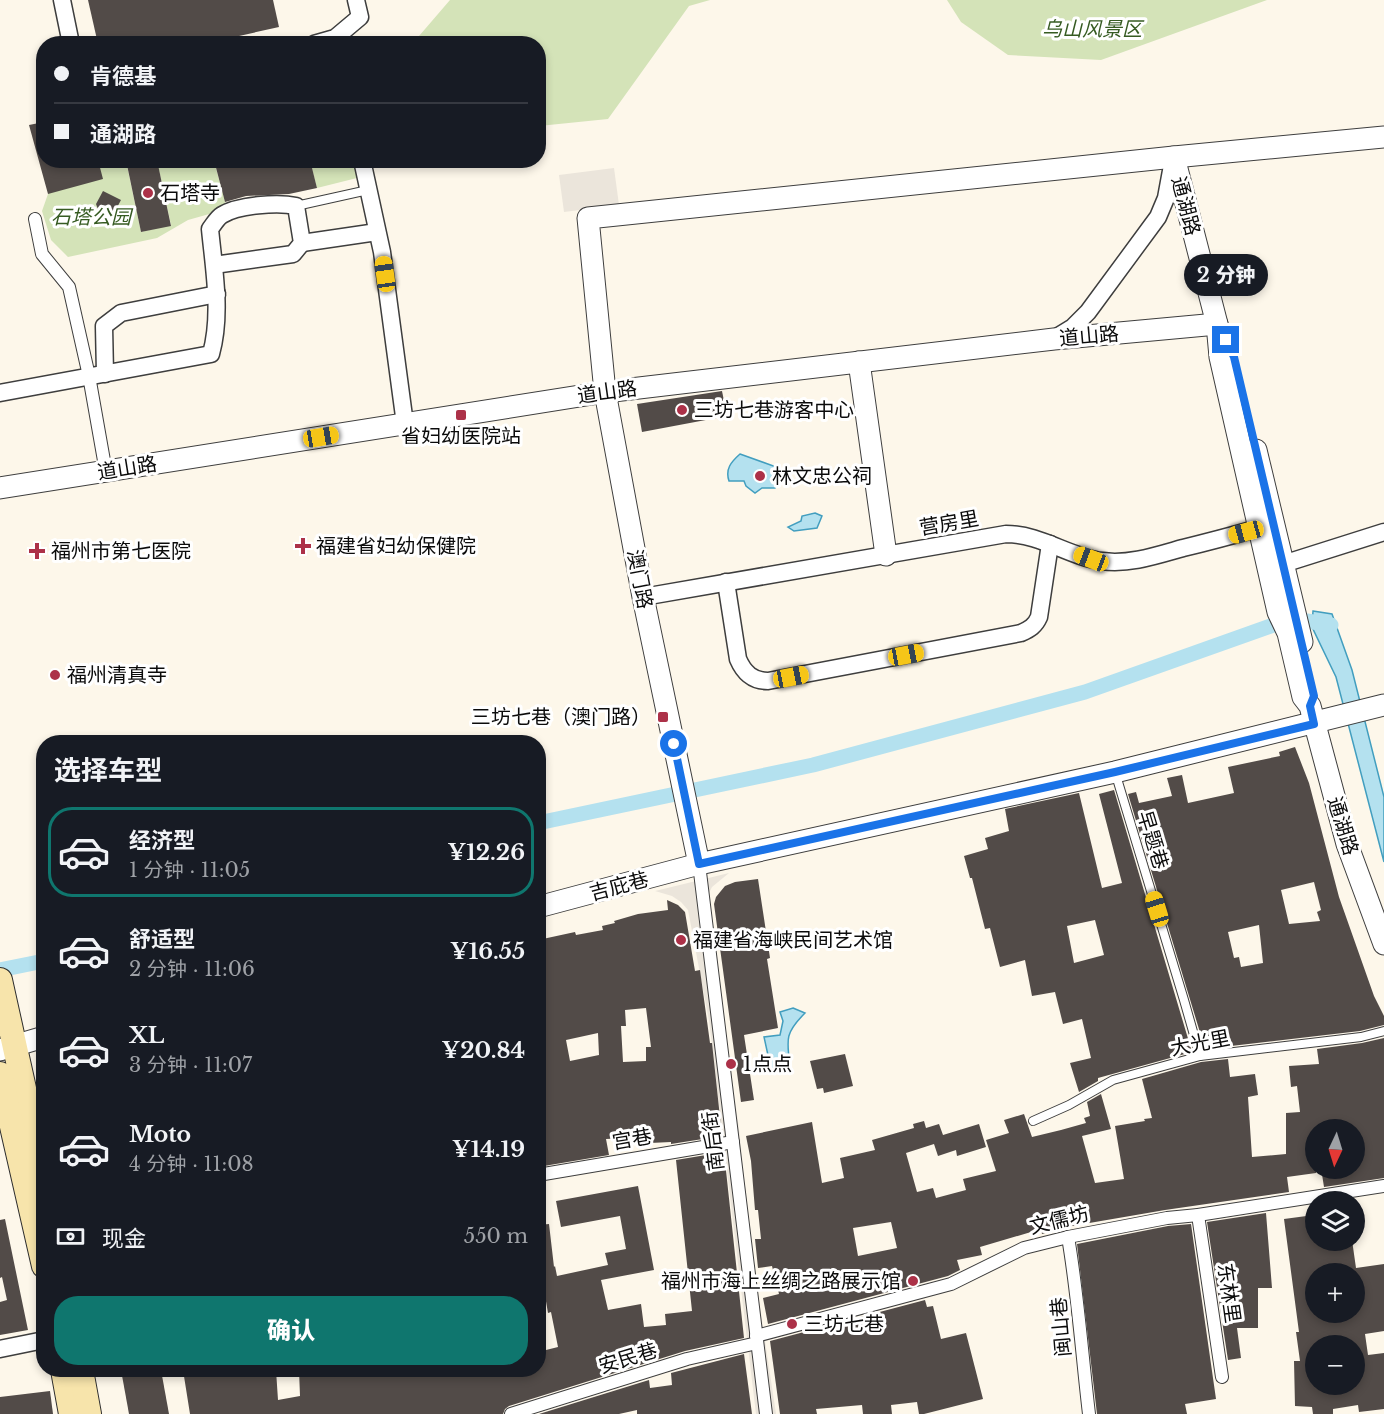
<!DOCTYPE html>
<html lang="zh">
<meta charset="utf-8">
<style>
:root{--surface:#171b24;--page:#242831;--text:#f1f3f6;--muted:#9ea1a6;--line:#363941;--accent:#0f766e}
body{margin:0;font-family:"Libre Baskerville","Noto Sans SC",serif;background:var(--page);color:var(--text);height:100vh;display:flex;flex-direction:column;font-size:22px;white-space:nowrap}
*{box-sizing:border-box;margin:0}
p{font-size:20px;color:var(--muted)}
.icon{flex:none;width:33px;height:33px;fill:none;stroke:currentColor;stroke-width:2;stroke-linecap:round;stroke-linejoin:round}
.map{position:relative;flex:1;overflow:hidden}
.details{position:absolute;left:36px;top:735px;width:510px;height:642px;display:flex;flex-direction:column;background:var(--surface);border-radius:24px;box-shadow:0 3px 9px #0003}
.details>*{flex:none}
.hud{position:absolute;left:36px;top:36px;width:510px;height:132px;border-radius:24px;box-shadow:0 3px 9px #0003;display:grid;align-content:center;height:132px;padding:0 18px;background:var(--surface)}
.needle{width:39px;rotate:184deg}
.tools{position:absolute;left:1305px;top:1119px;display:grid;gap:12px}
.tools a{display:grid;place-items:center;width:60px;height:60px;border-radius:50%;background:var(--surface);box-shadow:0 3px 9px #0003;font-size:30px}
.end{position:absolute;width:27px;height:27px;margin:-14px;border:8px solid #1a73e8;background:#fff;box-shadow:0 0 0 3px #fff}
.from{border-radius:50%}
.bubble{position:absolute;height:42px;border-radius:21px;background:var(--surface);box-shadow:0 3px 9px #0003;font-size:20px;font-weight:800;line-height:42px;text-align:center}
.car{position:absolute;width:18px;height:36px;margin:-18px -9px;border-radius:8px;box-shadow:0 0 4px 2px #0007;background:linear-gradient(#f5c518 24%,#345 0 40%,#f5c518 0 76%,#345 0 86%,#f5c518 0)}
.hud b{display:flex;align-items:center;gap:21px;height:57px;font-size:22px}
.hud b+b{border-top:2px solid var(--line)}
.hud i{width:15px;height:15px;background:var(--text)}
ul{padding:0;list-style:none}
li{display:flex;align-items:center;gap:18px;height:90px;margin:0 12px 9px;padding:0 6px;border:3px solid transparent;border-radius:24px}
li div{flex:1}
li b{display:block;font-size:22px}
li em{font-style:normal;font-weight:800}
li.current{border-color:var(--accent)}
li>.icon{width:54px;height:54px;stroke-width:1.5}
h2{padding:0 18px;font-size:27px;line-height:72px}
.pay{display:flex;align-items:center;gap:15px;height:66px;padding:0 18px;font-size:22px}
.pay p{margin-inline-start:auto}
.primary-button{display:flex;gap:12px;margin-top:auto;padding:12px 18px}
.primary-button a{flex:1;height:69px;border-radius:24px;background:var(--accent);color:#fff;font-size:24px;font-weight:800;line-height:69px;text-align:center}
.map>svg:first-child{display:block}
</style>
<div class="map">
<svg width="1384" height="1414" viewBox="0 0 1384 1414">
<rect width="100%" height="100%" fill="#fdf7ea"/>
<g fill="#d4e3b8">
<path d="M450,0H710L689,6L608,119L539,126L538,44L413,43Z"/>
<path d="M947,0H1267L1101,60L1008,55L961,22Z"/>
<path d="M98,160L126,161L141,232L171,225L157,161H214L227,209L188,220L157,238L68,257L51,240L42,211L48,194Z"/>
<path d="M310,161H362L365,176L317,188Z"/>
</g>
<g fill="#ebe5db">
<path d="M614,168L619,205L564,212L559,175Z"/>
<path d="M729,873L712,887L707,897L739,1129L753,1260L776,1414H756L709,1021L688,910L681,902L672,896L655,891Z"/>
</g>
<g fill="#b4e1ef" stroke="#429ebf" stroke-width="1.5">
<path d="M740,454L779,468L781,481L775,488H762L755,493L746,486L744,481H729C725,469 731,462 740,454Z"/>
<path d="M815,513L822,516L817,528L794,531L788,527L801,521L802,516Z"/>
<path d="M1313,611L1332,614L1352,670L1384,797V862L1336,677L1312,627Z"/>
<path d="M793,1008L805,1013C786,1032 786,1038 790,1065L771,1069L764,1037L780,1035L783,1021L780,1012Z"/>
</g>
<g fill="none" stroke-linecap="round" stroke-linejoin="round">
<g stroke="#b4e1ef" stroke-width="15">
<path d="M538,823L813,765L1085,692L1282,622L1307,621L1331,625"/>
<path d="M0,970L44,961"/>
</g>
</g>
<g fill="#524b48" fill-rule="evenodd">
<path d="M88,0H273L279,27L203,44H98Z"/>
<path d="M44,122V160H98L103,179L48,194L29,125Z"/>
<path d="M126,160H157L171,226L141,232Z"/>
<path d="M214,160H310L317,188L289,194L246,196L225,202Z"/>
<path d="M103,191L121,200L114,213L106,216L99,212L96,204Z"/>
<path d="M722,391L727,416L642,432L637,404Z"/>
<path d="M1295,747L1309,783L1339,897L1374,996L1384,1016V1025L1360,1031L1205,1049L1128,794L1136,792L1139,803L1172,796L1167,778L1182,775L1188,803L1234,793L1228,767L1280,756L1279,752ZM1314,882L1321,910L1317,912L1320,921L1289,924L1281,890ZM1259,925L1263,963L1241,967L1239,957L1234,958L1228,932Z"/>
<path d="M1114,790L1192,1052L1098,1078V1081L1079,1092L1070,1063L1091,1058L1082,1019L1063,1024L1055,992L1032,996L1025,960L1000,967L990,928L985,929L972,878H970L964,856L988,849L985,838L1009,831L1005,809L1079,793L1102,888L1122,883L1099,794ZM1095,920L1104,955L1074,963L1067,926Z"/>
<path d="M758,879L770,958L767,959L778,1028L744,1035L754,1100L741,1102L714,904L716,897L725,886L735,882Z"/>
<path d="M667,900L678,905L685,912L695,971L700,970L710,1043H712L722,1136L671,1144V1142L650,1143V1137L606,1139L609,1155L538,1167V940L575,932L576,935L603,930L602,926L615,923L614,921L638,914L668,910ZM646,1008L651,1047H646V1061L623,1062L621,1026H626L625,1010ZM598,1033L599,1055L570,1061L566,1040Z"/>
<path d="M1384,1038V1178L1324,1187L1321,1168H1357L1354,1156V1130H1316V1173L1287,1177L1289,1192L1165,1210L1066,1227L1042,1234L1041,1229L980,1247L982,1255L957,1260L960,1270L948,1276L768,1324L763,1298L779,1294L772,1266L758,1268L755,1239H761L758,1210H755L751,1161L746,1136L812,1122L822,1183L844,1178L840,1158L875,1150L872,1140L914,1128L913,1124L924,1121L926,1128L939,1124L943,1135L979,1124L986,1147L957,1156L956,1150L938,1156L934,1144L906,1153L917,1192L933,1188L936,1198L966,1190L963,1179L996,1171L986,1140L1009,1133L1004,1120L1024,1114L1032,1137L1061,1130L1086,1123L1084,1118L1090,1116L1087,1102L1101,1094L1111,1129L1082,1136L1095,1183L1124,1179L1115,1126L1145,1121L1144,1119L1152,1118L1142,1079L1201,1062L1228,1059L1230,1077L1255,1074L1258,1095L1248,1097L1252,1157L1286,1154V1113L1300,1112L1297,1086L1291,1087L1289,1066L1319,1064L1317,1049L1362,1043ZM891,1222L897,1248L858,1256L853,1228Z"/>
<path d="M845,1054L853,1086L824,1093L823,1088L817,1089L810,1061Z"/>
<path d="M724,1152L744,1338L685,1351L509,1406L505,1409L503,1414H190L183,1370H276L278,1400L300,1396L299,1370H538V1352L558,1347L551,1312L548,1313L540,1266L538,1225L549,1224L554,1267L555,1266L557,1276L608,1265L605,1253L626,1249L620,1216L561,1227L556,1201L638,1186L654,1270L601,1280L608,1310L641,1304L644,1327L666,1325L665,1314L692,1311L676,1160Z"/>
<path d="M1266,1213L1272,1288H1258V1328H1237L1241,1358L1228,1360L1207,1222Z"/>
<path d="M1314,1215L1316,1240H1352L1356,1268L1384,1264V1331L1365,1334L1368,1355L1384,1353V1409L1359,1412L1358,1405L1333,1409V1414H1313L1312,1407L1295,1406L1294,1361H1300L1296,1332H1299L1284,1219ZM1316,1274H1354V1312H1316ZM1349,1340L1350,1346H1354V1384H1315L1314,1348L1316,1346H1320V1343Z"/>
<path d="M5,1219L28,1330L0,1335V1302L7,1300L2,1277L0,1278V1220Z"/>
<path d="M1191,1224L1216,1399L1185,1404L1187,1414H1097L1077,1244L1168,1226Z"/>
<path d="M925,1300L927,1307L933,1306L941,1339L966,1333L983,1399L924,1414H919L917,1402L891,1405L892,1414H863L862,1405L816,1409L817,1414H780L770,1341Z"/>
<path d="M744,1354L752,1414H637V1410L619,1414H539L649,1380L650,1388L672,1385L671,1373Z"/>
<path d="M121,1370H161L169,1414H129Z"/>
<path d="M50,1391L53,1414H0V1397Z"/>
</g>
<g fill="none" stroke-linecap="round" stroke-linejoin="round">
<g stroke="#3e3e3e" stroke-width="10">
<g id="service">
<path d="M296,206L368,190"/>
<path d="M1115,772L1184,1000L1200,1056"/>
<path d="M1033,1121L1069,1105L1113,1080L1200,1056L1361,1037L1384,1031"/>
</g>
</g>
<g stroke="#3e3e3e" stroke-width="14">
<g id="pedestrian">
<path d="M35,219L42,254L69,287L89,376L106,472"/>
<path d="M699,864L766,1414"/>
<path d="M538,1175L733,1142"/>
<path d="M1198,1215L1222,1377"/>
<path d="M1068,1237C1078,1295 1082,1355 1089,1414"/>
<path d="M756,1336L951,1284L1024,1248L1068,1237L1167,1218L1198,1215L1384,1186"/>
<path d="M511,1414L687,1359L757,1343"/>
</g>
</g>
<g stroke="#3e3e3e" stroke-width="19">
<g id="minor">
<path d="M62,0L71,44"/>
<path d="M314,44L335,38L360,17L356,0"/>
<path d="M362,160L382,252L405,424"/>
<path d="M302,243L377,232"/>
<path d="M1055,338L1073,327L1088,312L1158,217L1166,198L1173,160"/>
<path d="M105,374L104,326L121,313L217,294"/>
<path d="M0,393L211,354C222,314 214,270 210,229C214,224 217,218 222,215C238,205 278,202 296,206L302,243L293,254L214,265"/>
<path d="M1283,564L1384,532"/>
<path d="M726,582L738,659C744,673 753,681 768,681L1021,633C1030,629 1035,626 1039,617L1050,544"/>
<path d="M643,597L1006,534C1041,534 1069,557 1102,561C1129,565 1158,555 1183,548C1208,542 1234,535 1259,528"/>
<path d="M0,1349L44,1340"/>
</g>
</g>
<g stroke="#3e3e3e" stroke-width="23">
<g id="tertiary">
<path d="M1174,157L1217,324L1220,357L1278,612L1288,633L1303,697L1310,706L1347,844L1384,944"/>
<path d="M859,362L886,555"/>
<path d="M1256,450L1302,642"/>
<path d="M0,488L605,392L1054,339L1217,324"/>
<path d="M699,864L643,597L605,392L588,218L1174,157L1384,137"/>
<path d="M538,907L699,864L1115,772L1384,705"/>
<path d="M0,1050L44,1037"/>
</g>
</g>
<g stroke="#2d2d2d" stroke-width="26">
<g id="secondary">
<path d="M0,980L44,1179"/>
<path d="M0,1074L44,1266"/>
<path d="M63,1370L71,1414"/>
<path d="M81,1370L89,1414"/>
</g>
</g>
<use href="#service" stroke="#fff" stroke-width="8"/>
<use href="#pedestrian" stroke="#fff" stroke-width="12"/>
<use href="#minor" stroke="#fff" stroke-width="16"/>
<use href="#tertiary" stroke="#fff" stroke-width="21"/>
<use href="#secondary" stroke="#f7e4ab" stroke-width="24"/>
</g>
<g fill="none" stroke-linecap="round" stroke-linejoin="round">
<path stroke="#1a73e8" stroke-width="8" d="M674,744L699,864L1115,772L1314,724L1310,706L1314,696L1234,357L1226,340"/>
</g>
<g fill="#ac3148" stroke="#fff" stroke-width="2">
<circle cx="148" cy="193" r="6"/>
<circle cx="682" cy="410" r="6"/>
<rect x="455" y="409" width="12" height="12" rx="3"/>
<circle cx="760" cy="476" r="6"/>
<path d="M300 537h6v6h6v6h-6v6h-6v-6h-6v-6h6z"/>
<path d="M34 542h6v6h6v6h-6v6h-6v-6h-6v-6h6z"/>
<circle cx="55" cy="675" r="6"/>
<rect x="657" y="711" width="12" height="12" rx="3"/>
<circle cx="681" cy="940" r="6"/>
<circle cx="731" cy="1064" r="6"/>
<circle cx="913" cy="1281" r="6"/>
<circle cx="792" cy="1324" r="6"/>
</g>
<g text-anchor="middle" dominant-baseline="central" stroke-width="6" stroke-linejoin="round" paint-order="stroke">
<g font-size="20" font-style="italic" fill="#365b22" stroke="#fff">
<text x="1092" y="29">乌山风景区</text>
<text x="91" y="217">石塔公园</text>
</g>
<g font-size="20" fill="#0b0b0b" stroke="#fff" text-anchor="start">
<text x="160" y="193">石塔寺</text>
<text x="694" y="410">三坊七巷游客中心</text>
<text x="461" y="436" text-anchor="middle">省妇幼医院站</text>
<text x="772" y="476">林文忠公祠</text>
<text x="316" y="546">福建省妇幼保健院</text>
<text x="51" y="551">福州市第七医院</text>
<text x="67" y="675">福州清真寺</text>
<text x="651" y="717" text-anchor="end">三坊七巷（澳门路）</text>
<text x="693" y="940">福建省海峡民间艺术馆</text>
<text x="743" y="1064">1点点</text>
<text x="901" y="1281" text-anchor="end">福州市海上丝绸之路展示馆</text>
<text x="804" y="1324">三坊七巷</text>
</g>
<g font-size="20" fill="#0b0b0b" stroke="#fff">
<text transform="translate(1186 206) rotate(75)">通湖路</text>
<text transform="translate(1089 336) rotate(-5)">道山路</text>
<text transform="translate(607 392) rotate(-8)">道山路</text>
<text transform="translate(127 468) rotate(-9)">道山路</text>
<text transform="translate(949 523) rotate(-10)">营房里</text>
<text transform="translate(640 579) rotate(79)">澳门路</text>
<text transform="translate(1343 826) rotate(73)">通湖路</text>
<text transform="translate(1153 840) rotate(73)">早题巷</text>
<text transform="translate(619 886) rotate(-15)">吉庇巷</text>
<text transform="translate(1200 1043) rotate(-11)">大光里</text>
<text transform="translate(632 1139) rotate(-10)">宫巷</text>
<text transform="translate(713 1141) rotate(-97)">南后街</text>
<text transform="translate(1059 1220) rotate(-14)">文儒坊</text>
<text transform="translate(1229 1293) rotate(82)">东林里</text>
<text transform="translate(1061 1327) rotate(-95)">闽山巷</text>
<text transform="translate(628 1358) rotate(-17)">安民巷</text>
</g>
</g>
</svg>
<div class="tools">
<a><svg class="needle" viewBox="-14 -14 28 28"><path d="M0-13l5 13h-10z" fill="#e53935"/><path d="M0 13l5-13h-10z" fill="#9ea1a6"/></svg></a>
<a><svg class="icon" aria-label="layers" viewBox="0 0 24 24"><path d="M12 4l9 5-9 5-9-5zM3 14l9 5 9-5"/></svg></a>
<a>+</a>
<a>−</a>
</div>
<i class="end from" style="left:674px;top:744px"></i>
<i class="end" style="left:1226px;top:340px"></i>
<div class="bubble" style="left:1184px;top:254px;width:84px">2 分钟</div>
<i class="car" style="left:385px;top:274px;rotate:352deg"></i>
<i class="car" style="left:321px;top:437px;rotate:81deg"></i>
<i class="car" style="left:1246px;top:532px;rotate:255deg"></i>
<i class="car" style="left:1091px;top:559px;rotate:291deg"></i>
<i class="car" style="left:906px;top:655px;rotate:79deg"></i>
<i class="car" style="left:791px;top:677px;rotate:79deg"></i>
<i class="car" style="left:1157px;top:909px;rotate:343deg"></i>
<div class="hud">
<b><i class="from"></i>肯德基</b>
<b><i></i>通湖路</b>
</div>
<section class="details">
<h2>选择车型</h2>
<ul>
<li class="current"><svg class="icon" aria-label="car" viewBox="0 0 24 24"><path d="M5 17H2v-5l4-1 3-4h7l3 4 3 1v5h-3M9 17h6M6 11h13"/><circle cx="7" cy="17" r="2"/><circle cx="17" cy="17" r="2"/></svg><div><b>经济型</b><p>1 分钟 · 11:05</p></div><em>¥12.26</em></li>
<li><svg class="icon" aria-label="car" viewBox="0 0 24 24"><path d="M5 17H2v-5l4-1 3-4h7l3 4 3 1v5h-3M9 17h6M6 11h13"/><circle cx="7" cy="17" r="2"/><circle cx="17" cy="17" r="2"/></svg><div><b>舒适型</b><p>2 分钟 · 11:06</p></div><em>¥16.55</em></li>
<li><svg class="icon" aria-label="car" viewBox="0 0 24 24"><path d="M5 17H2v-5l4-1 3-4h7l3 4 3 1v5h-3M9 17h6M6 11h13"/><circle cx="7" cy="17" r="2"/><circle cx="17" cy="17" r="2"/></svg><div><b>XL</b><p>3 分钟 · 11:07</p></div><em>¥20.84</em></li>
<li><svg class="icon" aria-label="car" viewBox="0 0 24 24"><path d="M5 17H2v-5l4-1 3-4h7l3 4 3 1v5h-3M9 17h6M6 11h13"/><circle cx="7" cy="17" r="2"/><circle cx="17" cy="17" r="2"/></svg><div><b>Moto</b><p>4 分钟 · 11:08</p></div><em>¥14.19</em></li>
</ul>
<div class="pay"><svg class="icon" aria-label="cash" viewBox="0 0 24 24"><path d="M3 7h18v10H3z"/><circle cx="12" cy="12" r="2"/></svg>现金<p>550 m</p></div>
<div class="primary-button"><a>确认</a></div>
</section>
</div>
